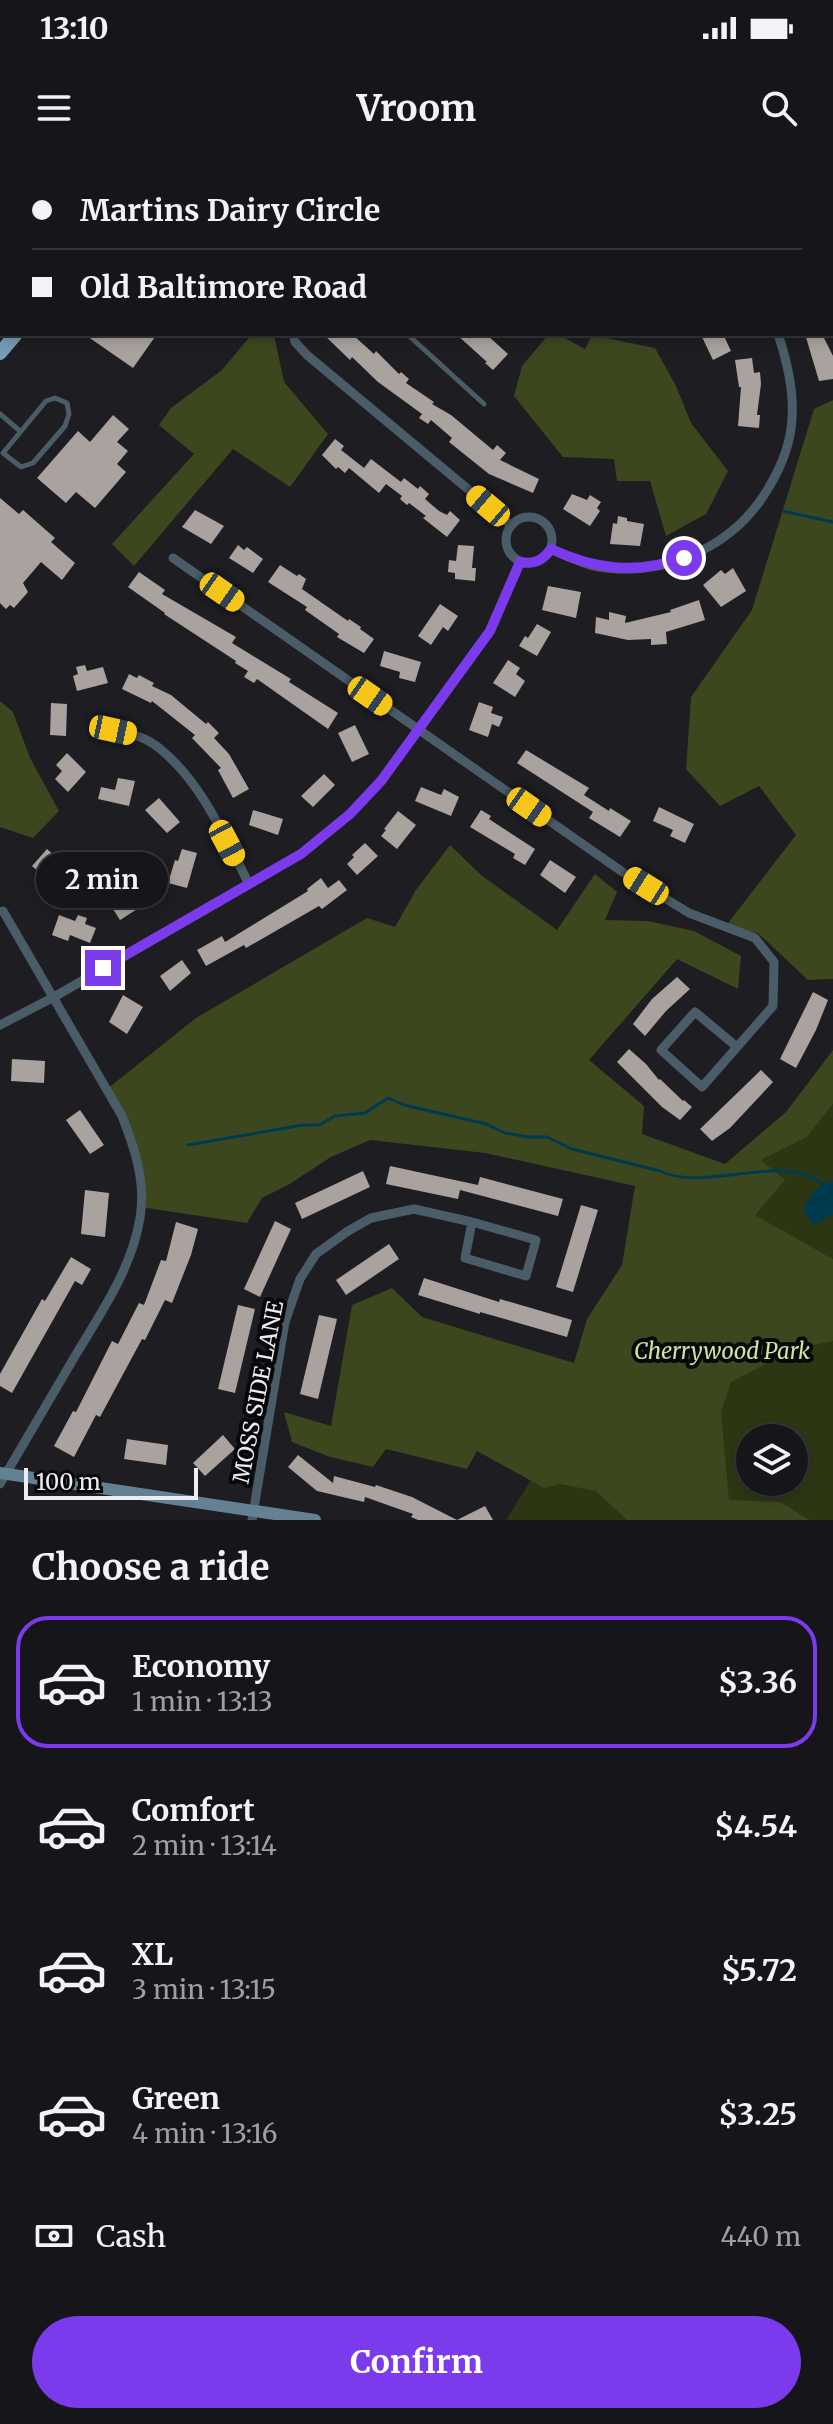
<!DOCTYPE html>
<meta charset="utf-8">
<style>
:root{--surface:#16161a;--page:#1f1f23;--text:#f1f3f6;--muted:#9e9fa2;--line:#353539;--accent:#7c3aed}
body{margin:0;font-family:Merriweather,serif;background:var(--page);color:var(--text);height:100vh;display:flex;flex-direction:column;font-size:30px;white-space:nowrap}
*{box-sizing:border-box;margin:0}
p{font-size:26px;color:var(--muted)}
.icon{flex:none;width:44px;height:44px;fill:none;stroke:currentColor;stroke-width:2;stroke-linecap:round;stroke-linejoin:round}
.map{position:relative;height:1360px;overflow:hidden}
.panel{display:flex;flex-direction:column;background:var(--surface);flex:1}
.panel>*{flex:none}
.banner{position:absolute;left:0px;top:0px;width:834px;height:176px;box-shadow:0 4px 12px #0003,0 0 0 2px var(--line);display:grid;align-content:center;height:176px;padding:0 32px;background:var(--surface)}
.controls{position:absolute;left:736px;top:1264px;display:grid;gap:16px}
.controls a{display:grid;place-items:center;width:72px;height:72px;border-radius:50%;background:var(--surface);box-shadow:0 4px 12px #0003,0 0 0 2px var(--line);font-size:40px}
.scale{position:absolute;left:24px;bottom:20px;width:174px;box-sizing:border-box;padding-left:8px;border:4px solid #ededf1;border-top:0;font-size:22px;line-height:28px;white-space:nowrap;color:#ededf1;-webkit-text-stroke:6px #08080a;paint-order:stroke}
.end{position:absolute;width:36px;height:36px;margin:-18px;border:10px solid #7c3aed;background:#fff;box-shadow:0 0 0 4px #fff}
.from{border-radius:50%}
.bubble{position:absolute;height:56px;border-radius:28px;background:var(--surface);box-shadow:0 4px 12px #0003,0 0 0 2px var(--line);font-size:26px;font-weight:700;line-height:56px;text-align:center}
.car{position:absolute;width:24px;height:48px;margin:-24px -12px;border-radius:10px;box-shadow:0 0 6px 2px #0007;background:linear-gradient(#f5c518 24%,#345 0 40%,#f5c518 0 76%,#345 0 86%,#f5c518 0)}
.banner b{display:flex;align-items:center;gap:28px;height:76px;font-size:30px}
.banner b+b{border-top:2px solid var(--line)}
.banner i{width:20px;height:20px;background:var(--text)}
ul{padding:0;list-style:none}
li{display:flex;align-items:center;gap:24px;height:132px;margin:0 16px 12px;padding:0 16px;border:4px solid transparent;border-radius:32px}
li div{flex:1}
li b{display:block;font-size:30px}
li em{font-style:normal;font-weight:700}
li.current{border-color:var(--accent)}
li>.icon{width:72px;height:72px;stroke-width:1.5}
h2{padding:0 32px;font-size:36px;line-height:96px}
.pay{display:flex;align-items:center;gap:20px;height:88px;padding:0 32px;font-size:30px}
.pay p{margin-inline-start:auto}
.action{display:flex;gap:16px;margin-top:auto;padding:16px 32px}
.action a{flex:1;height:92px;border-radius:48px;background:var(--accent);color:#fff;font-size:32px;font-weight:700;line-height:92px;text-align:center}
.status{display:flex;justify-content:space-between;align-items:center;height:56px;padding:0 40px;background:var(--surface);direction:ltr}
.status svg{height:22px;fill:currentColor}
header{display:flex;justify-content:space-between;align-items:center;height:104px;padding:0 32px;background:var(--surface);font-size:36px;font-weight:700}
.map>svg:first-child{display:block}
</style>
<div class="status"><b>13:10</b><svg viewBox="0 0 49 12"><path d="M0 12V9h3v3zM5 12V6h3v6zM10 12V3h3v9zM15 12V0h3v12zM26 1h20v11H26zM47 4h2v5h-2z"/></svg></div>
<header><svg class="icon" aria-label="menu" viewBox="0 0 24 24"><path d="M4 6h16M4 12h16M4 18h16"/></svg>Vroom<svg class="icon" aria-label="search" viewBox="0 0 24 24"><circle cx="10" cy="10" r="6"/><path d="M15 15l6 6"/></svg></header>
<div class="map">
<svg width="833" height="1360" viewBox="0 0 833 1360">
<rect width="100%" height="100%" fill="#1e1d22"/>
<g fill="#2c3613" fill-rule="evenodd">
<path d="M833,944V1099L754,1055L784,1020L761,1000L807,977Z"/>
<path d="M833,1149V1360H506L533,1317ZM750,1278H794V1322H750Z"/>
</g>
<g fill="#3c471e">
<path d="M252,174L274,175L284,222L328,274L290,327L233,289L134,406L112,384L194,294L159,265L171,248L222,210Z"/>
<path d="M549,174H558L585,189L592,175L655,188L676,226L691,263L728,311L706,354L666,376L650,321H617L614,299L563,297L514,236L522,206Z"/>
<path d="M833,240V819L808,820L758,773L725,767L796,675L759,626L720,646L686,609L691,537L752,450L814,249Z"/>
<path d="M0,541L13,552L30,598L59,651L33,678L0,667Z"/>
<path d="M450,685L481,715L557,770L595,714L617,732L605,760L648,761L694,771L741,796L738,829L677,799L589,900L644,946L642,974L725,1004L786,952L833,890V944L807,977L761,1000L785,1020L755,1055L833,1099V1181L795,1189L731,1222L721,1251L729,1340L781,1342L809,1360H627L596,1331L560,1324L544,1328L477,1291L467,1309L386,1289L373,1307L330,1297L292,1282L284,1252L331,1266L352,1145L392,1128L422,1157L574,1203L587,1159L622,1105L635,1026L485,993L370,980L331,997L288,1025L262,1038L247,1063L140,1047V1011L107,929L196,858L367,758L395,767L416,730Z"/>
</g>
<path fill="#003a4e" d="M833,1021V1054L814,1065L803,1051C809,1036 816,1025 833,1021Z"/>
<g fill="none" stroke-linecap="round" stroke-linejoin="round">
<g stroke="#003a4e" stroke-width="3">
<path d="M815,0L818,2"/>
<path d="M832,14H833"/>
<path d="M783,351L833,362"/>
<path d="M188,985L303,965H319L335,956L365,953L388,938L404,945L486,964L505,973L529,977H547L572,989L660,1011C704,1033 785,991 823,1024"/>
</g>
</g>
<g fill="#a9a29e">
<path d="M84,174H157L133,208Z"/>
<path d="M323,174H352L374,194L376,191L399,214L401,212L409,219L406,223L434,242L432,244L451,255L493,290L497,285L506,293L500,300L539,319L533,333L489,314L449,282L452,278L431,260L428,264L419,258L422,254L378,222L352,197L350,200Z"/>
<path d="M456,174H486L508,194L493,210L485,203L487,202Z"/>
<path d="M708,174H723L731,191L713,200L702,177Z"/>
<path d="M805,174H822L833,196V219L819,221Z"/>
<path d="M752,198L754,213L760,212L761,224L757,255H760L759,268L738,266L741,227H739L735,200Z"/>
<path d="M113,255L129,269L117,282L128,291L117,304L126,312L95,348L76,332L66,343L37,318L78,271L90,282Z"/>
<path d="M335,279L344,286L341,290L364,308L371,299L401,322L404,318L418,329L420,326L429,334L425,339L439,351L447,355L450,351L460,360L447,377L423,358L426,356L409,343L407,345L400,339L402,336L386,324L379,333L349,308L345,313L338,307L336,309L322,295Z"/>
<path d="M572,334L587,340L590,335L601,342L597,348L600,351L590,366L563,349Z"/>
<path d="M0,338L19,354L23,350L55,378L51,382L75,403L62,420L41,402L23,423L28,432L14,448L10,445L6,449L0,443Z"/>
<path d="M195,350L224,366L211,384L182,367Z"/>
<path d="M618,356L627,358V361L644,364L640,386L610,384L613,363L617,364Z"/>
<path d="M238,385L244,390L247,387L263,399L253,413L229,398Z"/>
<path d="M458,385L474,386L472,408H476L475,421L455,419V413L448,412L449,400L456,401Z"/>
<path d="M280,405L297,416L299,414L306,419L302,429L348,461L349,459L361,467L360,469L374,479L364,493L337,477L339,474L305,450L307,447L268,422Z"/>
<path d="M733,408L746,431L721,447L703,425L721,410L725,414Z"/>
<path d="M139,412L165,430L162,434L236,477L232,483L291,519L289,522L338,553L328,569L257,519L254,523L244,517L248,511L235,503L236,501L164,454L165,453L128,427Z"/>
<path d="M548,426L581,432L576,458L542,450Z"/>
<path d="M699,440L705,460L666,472L667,484L651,485V479L628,480L595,473L596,457L609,460V452L626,456L625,463L671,452L670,450Z"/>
<path d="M440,444L458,456L448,471L443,467L431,485L418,476Z"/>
<path d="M537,464L551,472L537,496L519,486L525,476L528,478Z"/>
<path d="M384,491L421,502L415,522L399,518L400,512L380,506Z"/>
<path d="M508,500L520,508L516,514L525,521L515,537L493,523Z"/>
<path d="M85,505L87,511L103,507L108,523L77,531L73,516L78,514L76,507Z"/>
<path d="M129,514L137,518L139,515L154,523L152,526L171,535L206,564L208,562L219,573L214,578L229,594L249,629L233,638L218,610L221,608L192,578L195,575L152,541L151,543L122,529Z"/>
<path d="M479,542L493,547L491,553L503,557L499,567L492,564L488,577L469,570Z"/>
<path d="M51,543L67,544L66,576L50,575Z"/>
<path d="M355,565L369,594L352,602L338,573Z"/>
<path d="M526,590L589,628L584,635L609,651L610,648L631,661L620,677L589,658L593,652L517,603Z"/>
<path d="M67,593L86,612L68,632L55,619L62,611L56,605Z"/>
<path d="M324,614L335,625L313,647L301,636Z"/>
<path d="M118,618L135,621L129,646L98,639L101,627L115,630Z"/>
<path d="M421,627L441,635L444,629L459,637L451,656L415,641Z"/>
<path d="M159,638L180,662L167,673L145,650Z"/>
<path d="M659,647L694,664L685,683L670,676L673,670L653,661Z"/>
<path d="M253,650L283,659L278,675L249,665Z"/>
<path d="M481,650L491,656L489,659L535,689L525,705L513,698L515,694L470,667Z"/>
<path d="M398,651L416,665L397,689L381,676L386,670L384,669Z"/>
<path d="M365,683L378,696L357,715L347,704L354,697L352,695Z"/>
<path d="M47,689L60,701L55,707L70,720L56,736L43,725L48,720L32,706Z"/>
<path d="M182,689L197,693L187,728L168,723L175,700L178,701Z"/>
<path d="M550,700L576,717L565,733L540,715Z"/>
<path d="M321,718L328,728L339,720L347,730L322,749L319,746L246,788L244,785L206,806L197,790L222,776L225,782L308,731L307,729Z"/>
<path d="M141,727L150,741L120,760L111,746Z"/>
<path d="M59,755L75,761L78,755L87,758L85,764L96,768L90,783L70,775L68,781L52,775Z"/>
<path d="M182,800L191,813L170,831L160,816Z"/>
<path d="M677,817L690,829L666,851L645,876L633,864L652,839Z"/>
<path d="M813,832L828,840L816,870L796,908L780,899Z"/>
<path d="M123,835L143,847L127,874L109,862Z"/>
<path d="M629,889L646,904L659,920L660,919L683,941L684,940L692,947L680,960L662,947L617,902Z"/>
<path d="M12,899L45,901L44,923L11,921Z"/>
<path d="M761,910L773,922L730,968L712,981L700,969Z"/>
<path d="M80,950L104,985L90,994L66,960Z"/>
<path d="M390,1006L478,1025L480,1017L563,1039L558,1056L460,1030L458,1039L386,1024Z"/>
<path d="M363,1011L370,1027L302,1059L295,1043Z"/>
<path d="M85,1030L109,1033L105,1077L81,1074Z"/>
<path d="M581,1045L598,1050L573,1132L556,1127Z"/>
<path d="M275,1061L291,1069L260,1137L244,1129Z"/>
<path d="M176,1062L198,1069L191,1095L172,1143L165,1140L145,1180L142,1179L100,1257L96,1255L74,1297L54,1286L73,1251L76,1252L112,1181L118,1184L139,1143L144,1145L161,1100L166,1101Z"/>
<path d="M389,1084L399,1099L346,1135L336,1120Z"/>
<path d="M71,1097L91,1109L82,1125L75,1121L12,1233L0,1226V1214L42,1139L45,1141Z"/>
<path d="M424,1118L499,1142L500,1139L572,1160L567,1177L480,1152V1154L418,1135Z"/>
<path d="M238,1145L255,1149L235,1233L218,1229Z"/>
<path d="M319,1155L337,1159L318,1239L300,1234Z"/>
<path d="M223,1275L235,1289L205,1316L193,1303Z"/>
<path d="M127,1279L168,1285L166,1305L124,1299Z"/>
<path d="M298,1295L333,1323L334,1316L375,1327L376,1325L412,1337L457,1360L485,1346L493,1360H418L411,1357L413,1354L365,1337L364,1342L317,1331L288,1307Z"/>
</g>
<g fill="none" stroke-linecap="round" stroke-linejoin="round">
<g stroke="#4b5c69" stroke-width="5">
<path d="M487,0L490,2"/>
<path d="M407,174L484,244"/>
<path d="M55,238L67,243L69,254L65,266L33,303L21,307L3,293L46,241Z"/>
<path d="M0,254L20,271"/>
</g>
<g stroke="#4b5c69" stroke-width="9">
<path d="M621,0L624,2"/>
<path d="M410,2L412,0"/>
<path d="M832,97H833"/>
<path d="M293,174L295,182L307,195L511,365"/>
<circle cx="529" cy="380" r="23"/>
<path d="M551,389C564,395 576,401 590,405C660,421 734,388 769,327C781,307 791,282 792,258C794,230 787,201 778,174"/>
<path d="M173,398L624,713L689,753L755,778L774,802L773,846L702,927L661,890L695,852L737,887"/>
<path d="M113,570C129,573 146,577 159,588C201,621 225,678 249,724"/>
<path d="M0,865L54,837L301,694L350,654L381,621L490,471L520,402"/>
<path d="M0,1324C26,1280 52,1236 78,1191C103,1150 132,1107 140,1058C146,1022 135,989 122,956L3,751"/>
<path d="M252,1360L285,1162L300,1119L316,1094L348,1071L371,1058L414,1049L472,1062L536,1080L526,1116L465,1098L472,1062"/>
</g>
<path stroke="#648093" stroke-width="12" d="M0,1313L315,1360"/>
<g stroke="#779bb4" stroke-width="14">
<path d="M178,0V2"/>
<path d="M110,2L111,0"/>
<path d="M162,2L163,0"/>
<path d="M0,137L2,135"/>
<path d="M0,193L16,174"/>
</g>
</g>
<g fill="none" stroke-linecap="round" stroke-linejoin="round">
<path stroke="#7c3aed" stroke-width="10" d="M103,808L301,694L350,654L381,621L490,471L520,402C534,405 543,400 551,389C596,410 636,414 684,398"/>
</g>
<g text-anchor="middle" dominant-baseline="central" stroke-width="8" stroke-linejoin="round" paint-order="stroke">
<g font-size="22" font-style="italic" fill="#d0e69f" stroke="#08080a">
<text x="722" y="1191">Cherrywood Park</text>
</g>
<g font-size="22" fill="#ededf1" stroke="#08080a">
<text transform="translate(258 1232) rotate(-79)">MOSS SIDE LANE</text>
</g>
</g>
</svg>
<div class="controls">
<a><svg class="icon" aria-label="layers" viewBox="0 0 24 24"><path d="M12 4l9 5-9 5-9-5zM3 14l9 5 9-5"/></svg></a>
</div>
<div class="scale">100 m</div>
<i class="end from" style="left:684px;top:398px"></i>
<i class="end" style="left:103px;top:808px"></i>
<div class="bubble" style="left:36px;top:692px;width:132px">2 min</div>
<i class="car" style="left:488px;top:346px;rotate:310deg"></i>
<i class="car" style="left:222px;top:432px;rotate:125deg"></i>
<i class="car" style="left:370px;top:536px;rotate:125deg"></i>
<i class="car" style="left:113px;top:570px;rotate:102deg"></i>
<i class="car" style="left:529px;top:647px;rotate:125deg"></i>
<i class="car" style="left:227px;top:683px;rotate:152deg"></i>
<i class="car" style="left:646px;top:726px;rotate:302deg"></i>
<div class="banner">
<b><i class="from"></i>Martins Dairy Circle</b>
<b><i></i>Old Baltimore Road</b>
</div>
</div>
<section class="panel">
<h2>Choose a ride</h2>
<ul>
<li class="current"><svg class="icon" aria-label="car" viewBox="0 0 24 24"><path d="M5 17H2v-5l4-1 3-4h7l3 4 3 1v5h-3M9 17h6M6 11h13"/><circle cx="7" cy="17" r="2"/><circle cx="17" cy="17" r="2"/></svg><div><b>Economy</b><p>1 min · 13:13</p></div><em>$3.36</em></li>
<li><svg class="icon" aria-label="car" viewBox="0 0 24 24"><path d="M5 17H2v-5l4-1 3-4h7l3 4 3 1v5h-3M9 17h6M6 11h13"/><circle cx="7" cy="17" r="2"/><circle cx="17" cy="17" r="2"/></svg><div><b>Comfort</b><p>2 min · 13:14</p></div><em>$4.54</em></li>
<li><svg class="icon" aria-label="car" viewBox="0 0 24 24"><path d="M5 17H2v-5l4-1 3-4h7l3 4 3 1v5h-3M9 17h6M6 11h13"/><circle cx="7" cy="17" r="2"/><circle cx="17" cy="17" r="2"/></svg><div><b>XL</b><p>3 min · 13:15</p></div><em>$5.72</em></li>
<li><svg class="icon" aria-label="car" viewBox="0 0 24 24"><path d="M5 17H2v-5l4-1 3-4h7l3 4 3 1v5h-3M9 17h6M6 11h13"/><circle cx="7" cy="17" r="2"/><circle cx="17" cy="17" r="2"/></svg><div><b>Green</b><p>4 min · 13:16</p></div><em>$3.25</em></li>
</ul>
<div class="pay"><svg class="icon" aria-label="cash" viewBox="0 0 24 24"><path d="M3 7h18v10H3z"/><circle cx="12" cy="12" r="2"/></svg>Cash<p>440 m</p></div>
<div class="action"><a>Confirm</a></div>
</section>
